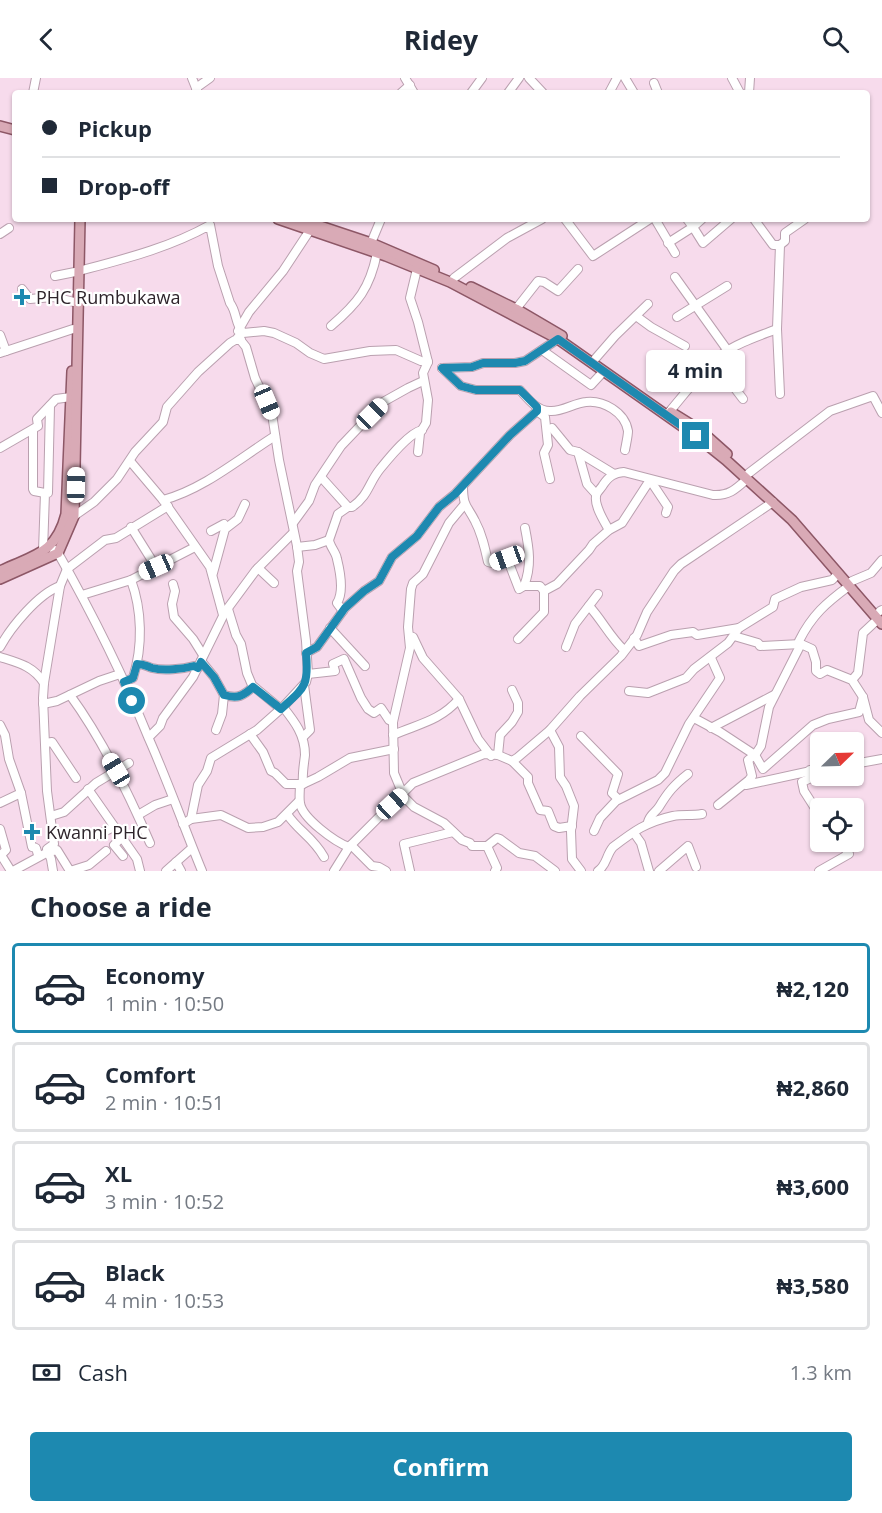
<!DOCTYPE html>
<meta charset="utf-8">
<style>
:root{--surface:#fff;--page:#f2f2f3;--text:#1f2937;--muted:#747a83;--line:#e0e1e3;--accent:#1d89b0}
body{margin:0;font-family:"Open Sans",sans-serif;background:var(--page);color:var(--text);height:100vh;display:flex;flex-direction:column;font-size:22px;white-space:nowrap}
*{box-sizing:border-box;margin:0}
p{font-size:20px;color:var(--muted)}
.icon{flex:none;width:33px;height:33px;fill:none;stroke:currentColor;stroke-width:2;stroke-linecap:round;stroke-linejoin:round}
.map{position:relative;height:793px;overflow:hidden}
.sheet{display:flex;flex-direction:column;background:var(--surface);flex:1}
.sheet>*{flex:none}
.top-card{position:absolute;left:12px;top:12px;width:858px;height:132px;border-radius:6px;box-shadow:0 2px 4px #0004;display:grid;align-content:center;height:132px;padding:0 30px;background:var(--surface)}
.needle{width:39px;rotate:67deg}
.controls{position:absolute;left:810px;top:654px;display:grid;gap:12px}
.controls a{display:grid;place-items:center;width:54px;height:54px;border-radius:6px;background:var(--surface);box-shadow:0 2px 4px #0004;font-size:30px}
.end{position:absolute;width:27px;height:27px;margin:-14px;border:8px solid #1d89b0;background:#fff;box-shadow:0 0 0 3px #fff}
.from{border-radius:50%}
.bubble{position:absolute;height:42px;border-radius:6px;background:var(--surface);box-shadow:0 2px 4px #0004;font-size:20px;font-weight:700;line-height:42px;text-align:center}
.car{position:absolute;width:18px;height:36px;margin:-18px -9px;border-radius:8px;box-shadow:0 0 4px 2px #0007;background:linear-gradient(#fff 24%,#345 0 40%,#fff 0 76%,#345 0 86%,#fff 0)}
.top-card b{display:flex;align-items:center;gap:21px;height:57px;font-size:22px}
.top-card b+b{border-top:2px solid var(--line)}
.top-card i{width:15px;height:15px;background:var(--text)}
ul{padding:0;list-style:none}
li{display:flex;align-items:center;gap:18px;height:90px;margin:0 12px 9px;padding:0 18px;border:3px solid var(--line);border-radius:6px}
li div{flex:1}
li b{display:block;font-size:22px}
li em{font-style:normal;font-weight:700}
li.selected{border-color:var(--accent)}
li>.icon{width:54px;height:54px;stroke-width:1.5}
h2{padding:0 30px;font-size:27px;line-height:72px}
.pay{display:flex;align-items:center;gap:15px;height:66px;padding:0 30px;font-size:22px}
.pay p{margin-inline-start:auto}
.action{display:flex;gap:12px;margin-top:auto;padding:12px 30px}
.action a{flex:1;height:69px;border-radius:6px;background:var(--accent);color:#fff;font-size:24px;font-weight:700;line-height:69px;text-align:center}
header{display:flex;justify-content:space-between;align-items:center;height:78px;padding:0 30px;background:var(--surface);font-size:27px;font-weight:700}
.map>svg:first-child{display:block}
</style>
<header><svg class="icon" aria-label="back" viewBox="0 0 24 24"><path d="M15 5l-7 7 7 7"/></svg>Ridey<svg class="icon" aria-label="search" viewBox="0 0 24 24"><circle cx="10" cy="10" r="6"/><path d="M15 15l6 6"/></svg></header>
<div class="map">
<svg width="882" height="793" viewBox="0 0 882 793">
<rect width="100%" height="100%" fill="#f7dbec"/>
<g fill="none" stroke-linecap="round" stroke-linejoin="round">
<g stroke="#baa0af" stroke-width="10">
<g id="minor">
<path d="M192,0L198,15"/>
<path d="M405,0L414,15"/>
<path d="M529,0L543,15"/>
<path d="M625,0L634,15"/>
<path d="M732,0L740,15"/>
<path d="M654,5L658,15"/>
<path d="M196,10L210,0"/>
<path d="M33,15L36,0"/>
<path d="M401,15L410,7"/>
<path d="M471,15L482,0"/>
<path d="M508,15L519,0"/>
<path d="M609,15L617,0"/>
<path d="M749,15L750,0"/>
<path d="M565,141L593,178L650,141"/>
<path d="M655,141L675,175"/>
<path d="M702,141L693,149L703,165L731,141"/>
<path d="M754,141L773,167H780"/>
<path d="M0,156L9,150"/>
<path d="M371,165L381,141"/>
<path d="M668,165L693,149L687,141"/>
<path d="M417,191L410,220L418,244L428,284L423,295L428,322L426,345L420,355L418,374"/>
<path d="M79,193C124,181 169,170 210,147L218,188L230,225C237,234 235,246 243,255L264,253L274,255L296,265L310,275L324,281L370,273L396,272L421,283L428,284"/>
<path d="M55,198L75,194"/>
<path d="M675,199L728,273"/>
<path d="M454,200L507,160L542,141"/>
<path d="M22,211L30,221L53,219L74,224"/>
<path d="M516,231L538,203L544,204L558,213L578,191"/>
<path d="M636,238L651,249L685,268"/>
<path d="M677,239L727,208"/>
<path d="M331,248C358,225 370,210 377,175"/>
<path d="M777,251L780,316"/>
<path d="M238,253L249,234L283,193L310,152"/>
<path d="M0,257L6,273"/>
<path d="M542,272L591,307L603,294"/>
<path d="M0,275L73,251"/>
<path d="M595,281L615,258L648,226"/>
<path d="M712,287L727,300L743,321"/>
<path d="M442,290L461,308L476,312H520C528,321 537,333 550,333C562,334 574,325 586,324C603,322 625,334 628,353C628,358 626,366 625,372"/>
<path d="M442,290L472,289L483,285H515L525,283L558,261"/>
<path d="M537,330V333L545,339L548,367L544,375L550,401"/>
<path d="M670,333C686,314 702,293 721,277C737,265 759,258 777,251L780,167L785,163V155L805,141"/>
<path d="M552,350L570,372L578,374L614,396"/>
<path d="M33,352V411L34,413L45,415"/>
<path d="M0,370L38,348L37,341L56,321L71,319"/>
<path d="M578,374L587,406L596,416"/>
<path d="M130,383L163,422L210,489L223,537"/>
<path d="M749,395L830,333L873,318L882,335"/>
<path d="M321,399L348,429H352C369,417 368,406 380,391C389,380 409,355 422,352"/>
<path d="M650,402L668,429L666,435"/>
<path d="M463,408C463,429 467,427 475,443C482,456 485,470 488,484L492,485L507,480L519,511L524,508"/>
<path d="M163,422C204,411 240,380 275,358"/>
<path d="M464,427L449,445L423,496L413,505L411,511L408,549L410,570L393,644L394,695L404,719L414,729L444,745L462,762L470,765L472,768H487L497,760L500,761L519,775L535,778L555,793"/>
<path d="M74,438L94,424L117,401L135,374L163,344L167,329L198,294L230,265L235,262H241"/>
<path d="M293,445L309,423L315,407L341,368L383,324L408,310L423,303"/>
<path d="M131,449L156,489"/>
<path d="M525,450C529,470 532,488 524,508H540L544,513"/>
<path d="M609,452C604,443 592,425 597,415C599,412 602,409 603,407C609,398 614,395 624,394L713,417C729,418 736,411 747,401"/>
<path d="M211,453L224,446"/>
<path d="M297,469L315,467L329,462"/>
<path d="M53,471L58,475C92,535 123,597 149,661C168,704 184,749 202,793"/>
<path d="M43,473L45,415H48L50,328"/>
<path d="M258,490L274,505"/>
<path d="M213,495L225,451L238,441L245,426"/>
<path d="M852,503L871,495L882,482"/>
<path d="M173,506L175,513L172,526L174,539L193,561L203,577"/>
<path d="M82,517L131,502L195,469"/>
<path d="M589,528C602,542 610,559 624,572"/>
<path d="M228,531L236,557L241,566L247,595L252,607L281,631"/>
<path d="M343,533L337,525C344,514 340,493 337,481C336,474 330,469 329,462L338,436L348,429"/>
<path d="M880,533L882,532"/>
<path d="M330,550L365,588"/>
<path d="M409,558L413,559L423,580L459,621L478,661L491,678"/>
<path d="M734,558L758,565L760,568L801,566L812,571L816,584V593L820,596L827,592L852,602L863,619L869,642L882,655"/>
<path d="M634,560L639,568L671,557L693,554L697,557L739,550"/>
<path d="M518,561L544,534V513L557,506L589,472L593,466L609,452L622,445L650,402"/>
<path d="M0,569C11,549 38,516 60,508"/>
<path d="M566,569L575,546L598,516"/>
<path d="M306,575L317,569L345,530L364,513L379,503L392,479L417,458L439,429L455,416L510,357L537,333"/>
<path d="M0,579C19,585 33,588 44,605"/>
<path d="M201,583L214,599L224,617C238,621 243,618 253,609"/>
<path d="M137,586C144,586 146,588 152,590C163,593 183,591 194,588L198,590"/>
<path d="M308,596L335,593L333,586L344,581L361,620L368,631L374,635L381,630L389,642L393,644"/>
<path d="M852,602L858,595L863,555L878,541"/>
<path d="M124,604L133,600C143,568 142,532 131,502"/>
<path d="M629,613L648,615L686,600L694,591L728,565L739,550L773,529L775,521L801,509L832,502L838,496"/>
<path d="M70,617C103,662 128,714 150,765"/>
<path d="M43,626L57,623L99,603L120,596"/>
<path d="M283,629C295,644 305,657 305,677C304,686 302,696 303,706H300C300,712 299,720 300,725C302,740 335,764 349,769"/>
<path d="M694,640L720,654L755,677L763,691L813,647L828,641L859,634L863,619"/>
<path d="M0,647L5,657L9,681L21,715L32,769L36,770L38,777"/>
<path d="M711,650L774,617"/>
<path d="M216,652L222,636L224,617"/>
<path d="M550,652L559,669L560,699L566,708L574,728L571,753L572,781L581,793"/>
<path d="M250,656L263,674L271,693L275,695L286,706H300"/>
<path d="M393,657C418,646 440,643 459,621"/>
<path d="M581,658L618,696L612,715L618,721"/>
<path d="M149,659L160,648L163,640L193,599L225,534L256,492L293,455"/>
<path d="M303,659L310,652L304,607"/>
<path d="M45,665L52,664L76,700"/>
<path d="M498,677L500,657L512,644L518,634V625L512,612"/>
<path d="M512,683L528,699V705L540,732L548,733L554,748L559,750L572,748"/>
<path d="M854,686L882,681"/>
<path d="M810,692L811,700L802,704L804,713L820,738"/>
<path d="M303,706L318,699L350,680L394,671"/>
<path d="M746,707L820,691"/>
<path d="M88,711L137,781L140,793"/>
<path d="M0,725L21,715"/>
<path d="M718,727L749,702L752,698L748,682L755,677L761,668L769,629L801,566L799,563C812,537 826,525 849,508"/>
<path d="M287,736C299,754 312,758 324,779"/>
<path d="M138,737L155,727L173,721"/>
<path d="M51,738L64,734L96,705L129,685"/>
<path d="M191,741L221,737L248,750L263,749L278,744L299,723"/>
<path d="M648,744C650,736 655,735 659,729C668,714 674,707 688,696"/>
<path d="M183,746L191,741L198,707L207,693L211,680L257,652L283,629L306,604L308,596L306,563L297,493L299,484L297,468L279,382L272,336L255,300L246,269L238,259"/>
<path d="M0,751L6,772L1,777L11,793"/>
<path d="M594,753L600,740L616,723L658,702L665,695L689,646L720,600L711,580"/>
<path d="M634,755L641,765L649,793"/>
<path d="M95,758L114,749"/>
<path d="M122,759L114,767L123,778"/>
<path d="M351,767L372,788L379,789L386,793"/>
<path d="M487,768L497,790L495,793"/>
<path d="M176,784L181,793"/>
<path d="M13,793L48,774L47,771L54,766L47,713L43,620L44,605L60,508L67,491L105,462L116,460L168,428"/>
<path d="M53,793L51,781L48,774L57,772L70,793L89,787L106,773"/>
<path d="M166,793L192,770"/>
<path d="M334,793L349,769L413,705L484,676L498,677L512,683L517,680L550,652L580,618L621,578L637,557L647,534L674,493L681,486L773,424"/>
<path d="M410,793L404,766L453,754"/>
<path d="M598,793C607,787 606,777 613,769C634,753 646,744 673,738C682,736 692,738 702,736"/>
<path d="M659,793L688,768L696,789"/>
<path d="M819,793L849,776L840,764"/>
</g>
</g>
<g stroke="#8d5766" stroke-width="12">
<g id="major">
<path d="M0,48L15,52"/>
<path d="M278,141L386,178L450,204L558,261L696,358L726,382L792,442L882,546"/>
<path d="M299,141L371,165L434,192"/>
<path d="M471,209L516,231L562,258"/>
<path d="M671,334L700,352L727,376"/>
<path d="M0,493C34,477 56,476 66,436L72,293"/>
<path d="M0,501L58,475L74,438L80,141"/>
</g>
</g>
<use href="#minor" stroke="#fff" stroke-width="8"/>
<use href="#major" stroke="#d9aab6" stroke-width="9"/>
</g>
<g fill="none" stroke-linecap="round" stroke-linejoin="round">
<path stroke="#1d89b0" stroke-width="8" d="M132,623L124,604L133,600L137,586C144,586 146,588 152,590C163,593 183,591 194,588L198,590L201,584L214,599L224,617C238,621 243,618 253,609L281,631C305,609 309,608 306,575L317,569L345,530L364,513L379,503L392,479L417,458L439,429L455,416L510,357L537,333V329L520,312H476L461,308L442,290L472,289L483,285H515L525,283L558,261L696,358"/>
</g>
<g fill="#1d89b0" stroke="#fff" stroke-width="2">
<path d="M19 210h6v6h6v6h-6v6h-6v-6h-6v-6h6z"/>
<path d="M29 745h6v6h6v6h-6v6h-6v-6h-6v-6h6z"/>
</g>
<g text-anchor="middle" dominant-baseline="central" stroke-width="4.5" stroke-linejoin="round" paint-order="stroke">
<g font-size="18" fill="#2e242b" stroke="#fff" text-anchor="start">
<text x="36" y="219">PHC Rumbukawa</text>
<text x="46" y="754">Kwanni PHC</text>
</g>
</g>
</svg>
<div class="controls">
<a><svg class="needle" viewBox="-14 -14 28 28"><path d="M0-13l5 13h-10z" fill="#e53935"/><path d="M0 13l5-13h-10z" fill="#747a83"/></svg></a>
<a><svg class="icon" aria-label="locate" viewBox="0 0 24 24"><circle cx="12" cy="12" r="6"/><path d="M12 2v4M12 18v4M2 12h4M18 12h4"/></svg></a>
</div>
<i class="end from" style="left:132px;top:623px"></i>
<i class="end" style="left:696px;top:358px"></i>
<div class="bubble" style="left:646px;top:272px;width:99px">4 min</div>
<i class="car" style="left:267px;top:324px;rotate:157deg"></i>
<i class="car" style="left:372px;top:336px;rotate:45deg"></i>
<i class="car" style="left:76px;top:407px;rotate:1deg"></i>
<i class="car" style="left:507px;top:480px;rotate:250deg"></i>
<i class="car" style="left:156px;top:489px;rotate:246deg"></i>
<i class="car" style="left:116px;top:692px;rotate:329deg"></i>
<i class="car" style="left:392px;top:726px;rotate:47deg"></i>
<div class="top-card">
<b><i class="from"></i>Pickup</b>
<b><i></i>Drop-off</b>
</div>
</div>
<section class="sheet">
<h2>Choose a ride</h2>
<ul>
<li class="selected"><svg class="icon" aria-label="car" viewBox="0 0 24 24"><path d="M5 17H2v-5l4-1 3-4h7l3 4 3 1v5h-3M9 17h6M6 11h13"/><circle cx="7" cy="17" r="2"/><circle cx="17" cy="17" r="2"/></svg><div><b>Economy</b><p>1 min · 10:50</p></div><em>₦2,120</em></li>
<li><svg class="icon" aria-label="car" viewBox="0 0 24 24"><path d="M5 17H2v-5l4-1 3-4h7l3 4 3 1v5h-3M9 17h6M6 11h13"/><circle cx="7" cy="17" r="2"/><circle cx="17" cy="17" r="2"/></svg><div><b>Comfort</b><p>2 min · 10:51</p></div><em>₦2,860</em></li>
<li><svg class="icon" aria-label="car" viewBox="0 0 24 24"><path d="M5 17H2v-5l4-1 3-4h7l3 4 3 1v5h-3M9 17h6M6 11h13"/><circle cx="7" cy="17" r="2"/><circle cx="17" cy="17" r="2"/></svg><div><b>XL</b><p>3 min · 10:52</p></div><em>₦3,600</em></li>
<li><svg class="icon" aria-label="car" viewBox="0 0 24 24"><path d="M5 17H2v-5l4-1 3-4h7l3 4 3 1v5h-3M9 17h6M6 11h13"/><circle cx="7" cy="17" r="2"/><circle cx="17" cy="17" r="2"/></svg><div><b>Black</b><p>4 min · 10:53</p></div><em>₦3,580</em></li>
</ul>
<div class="pay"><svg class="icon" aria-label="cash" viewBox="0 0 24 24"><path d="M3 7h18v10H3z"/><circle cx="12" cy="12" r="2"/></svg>Cash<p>1.3 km</p></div>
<div class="action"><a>Confirm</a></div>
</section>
